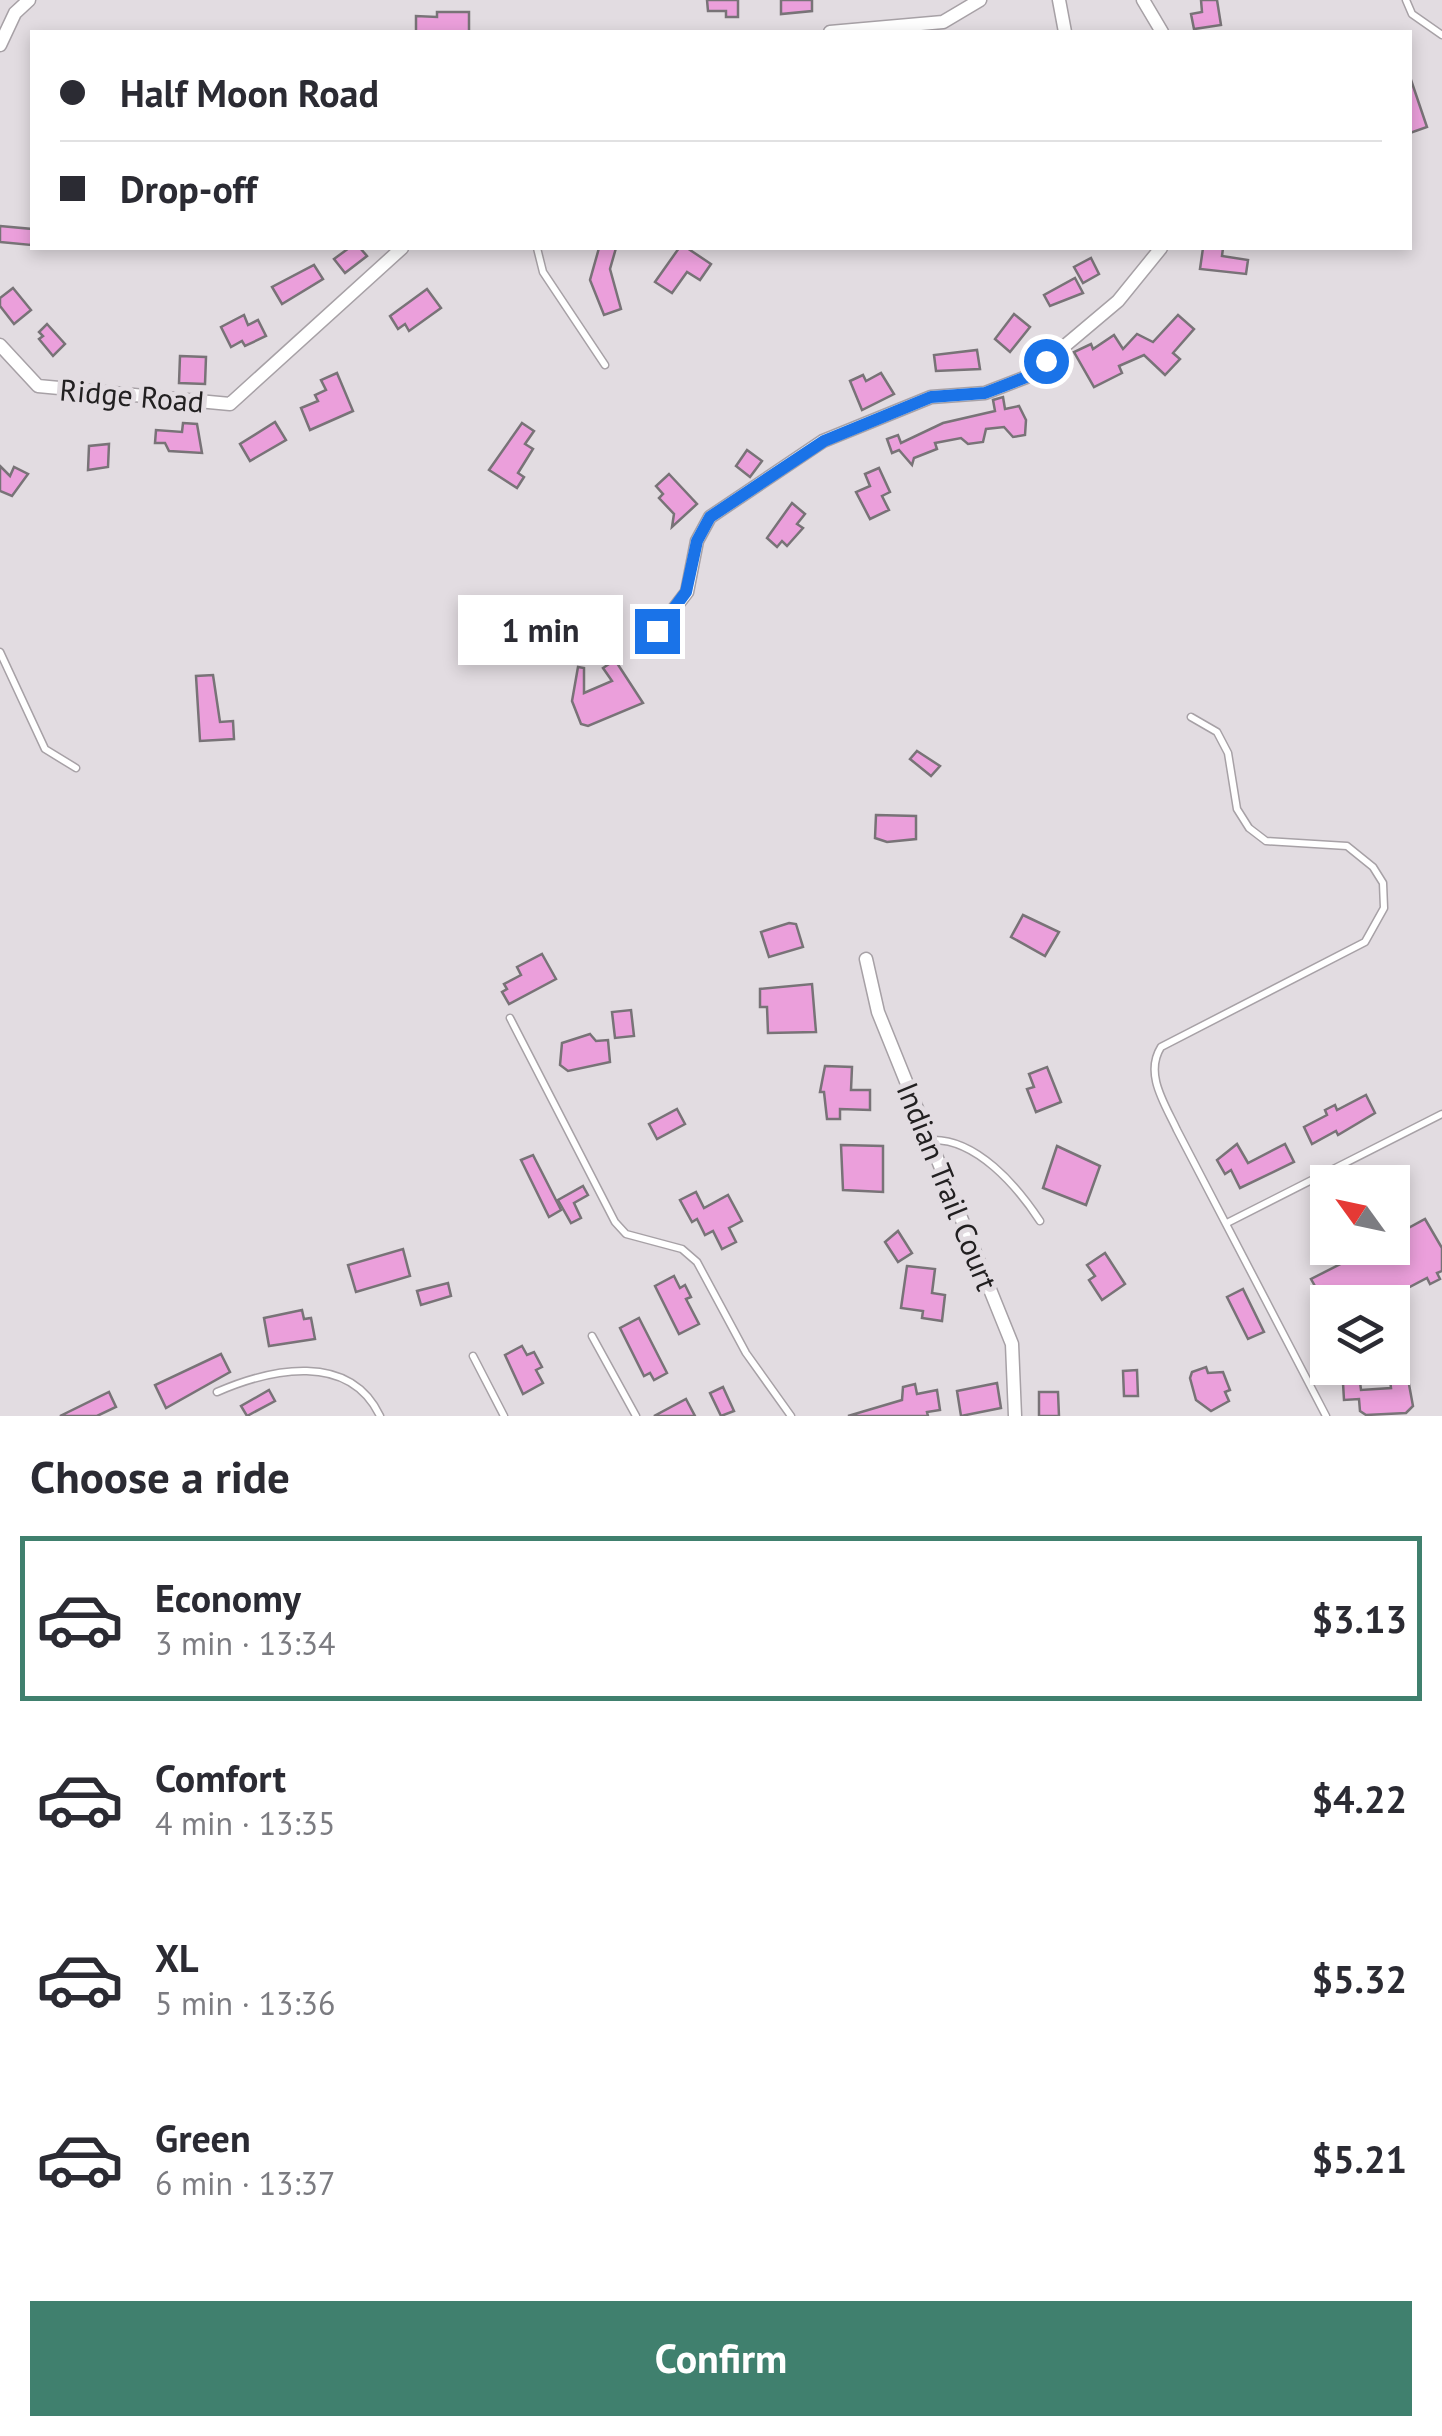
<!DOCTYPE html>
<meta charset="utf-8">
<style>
:root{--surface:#fff;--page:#f2f2f3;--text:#2b2b33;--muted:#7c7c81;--line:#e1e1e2;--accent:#40806e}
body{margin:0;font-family:"PT Sans",sans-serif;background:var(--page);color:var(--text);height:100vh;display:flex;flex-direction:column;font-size:38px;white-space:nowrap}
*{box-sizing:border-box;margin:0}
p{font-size:32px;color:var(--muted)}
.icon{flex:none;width:55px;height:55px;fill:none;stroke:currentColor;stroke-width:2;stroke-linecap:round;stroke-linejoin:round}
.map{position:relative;height:1416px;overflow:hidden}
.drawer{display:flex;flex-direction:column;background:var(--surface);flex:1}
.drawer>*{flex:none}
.hud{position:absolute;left:30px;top:30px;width:1382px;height:220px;border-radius:0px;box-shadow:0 5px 15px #0003;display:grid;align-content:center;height:220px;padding:0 30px;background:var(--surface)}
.needle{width:65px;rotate:303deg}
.tools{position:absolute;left:1310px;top:1165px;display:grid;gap:20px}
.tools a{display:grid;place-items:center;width:100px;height:100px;border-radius:0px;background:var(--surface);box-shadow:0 5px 15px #0003;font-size:50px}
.end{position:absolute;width:45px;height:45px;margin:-22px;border:12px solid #1a73e8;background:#fff;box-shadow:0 0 0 5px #fff}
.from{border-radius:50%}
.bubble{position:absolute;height:70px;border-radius:0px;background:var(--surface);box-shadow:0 5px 15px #0003;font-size:32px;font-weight:700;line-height:70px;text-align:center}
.hud b{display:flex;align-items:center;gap:35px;height:95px;font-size:38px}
.hud b+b{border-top:2px solid var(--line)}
.hud i{width:25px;height:25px;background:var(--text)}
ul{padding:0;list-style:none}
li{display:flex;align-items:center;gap:30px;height:165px;margin:0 20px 15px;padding:0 10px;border:5px solid transparent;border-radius:0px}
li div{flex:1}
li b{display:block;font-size:38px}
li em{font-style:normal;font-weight:700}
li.active{border-color:var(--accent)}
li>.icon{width:90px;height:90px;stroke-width:1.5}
h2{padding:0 30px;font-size:45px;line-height:120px}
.cta{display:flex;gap:20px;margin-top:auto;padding:20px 30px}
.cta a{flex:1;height:115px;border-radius:0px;background:var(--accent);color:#fff;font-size:40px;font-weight:700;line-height:115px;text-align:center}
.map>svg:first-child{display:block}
</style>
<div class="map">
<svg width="1442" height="1416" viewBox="0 0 1442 1416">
<rect width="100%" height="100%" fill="#e2dce1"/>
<g fill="#eb9fdb" stroke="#787377" stroke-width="2.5">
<path d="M707,0H738V17H726V11H708Z"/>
<path d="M781,0H812V11L781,14Z"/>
<path d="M1201,0H1217L1221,25L1194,29L1191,14L1202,12Z"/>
<path d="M437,12H469V32H416V16L437,17Z"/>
<path d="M1410,77L1427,127L1410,133Z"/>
<path d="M0,226L32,229L31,245L0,242Z"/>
<path d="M349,248H360L367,256L345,273L334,259Z"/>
<path d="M599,248H616L610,269L621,309L604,315L590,280Z"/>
<path d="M679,248H687L711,264L700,280L687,272L672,293L655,282Z"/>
<path d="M1203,248H1223L1222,256L1248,260L1246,274L1200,269Z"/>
<path d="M1091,258L1099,274L1083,283L1074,267Z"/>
<path d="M314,265L323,279L282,304L272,287Z"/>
<path d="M1075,278L1083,293L1050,306L1044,295Z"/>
<path d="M13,288L31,310L14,324L0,306V298Z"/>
<path d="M427,289L441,308L409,331L405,324L398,329L390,316Z"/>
<path d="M1014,314L1030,327L1010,352L995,339Z"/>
<path d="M244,315L248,325L258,320L266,336L245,346L242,341L231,347L221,327Z"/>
<path d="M1178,315L1194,329L1173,353L1180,359L1165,375L1144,355L1119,366L1122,373L1094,387L1074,352L1091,344L1093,349L1114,335L1123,349L1137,334L1153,342Z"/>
<path d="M47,324L65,344L53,356L39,339L43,336L39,332Z"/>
<path d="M977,350L980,369L936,371L934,355Z"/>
<path d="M180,356L206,357L205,384L179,383Z"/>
<path d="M337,373L353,411L310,430L301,408L318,401L315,395L326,390L321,380Z"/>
<path d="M881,373L894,394L862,410L850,381L863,375L866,381Z"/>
<path d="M1003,397L1005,409L1019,406L1026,420L1025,435L1013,437L1004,427L986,429L983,442L968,444L961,438L935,443L937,449L914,458L912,465L899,450L892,453L887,439L898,435L901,443L943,423L995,411L993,400Z"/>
<path d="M275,422L286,440L250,461L240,444Z"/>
<path d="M183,423L197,424L202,453L169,451L165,443H155L156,430L182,432Z"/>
<path d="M522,423L534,431L525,444L533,449L518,473L524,477L517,488L489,470Z"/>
<path d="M109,444L108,467L88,470L89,446Z"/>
<path d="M747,450L762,461L750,477L736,466Z"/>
<path d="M0,466L10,476L14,467L28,474L12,496L0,491Z"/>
<path d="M879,468L890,492L882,496L889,510L870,519L856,492L870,486L865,474Z"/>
<path d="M669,474L697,504L672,527L674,514L659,498L663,494L656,486Z"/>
<path d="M792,503L805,514L797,524L803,528L787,546L782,541L777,547L767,538Z"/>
<path d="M615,660L643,703L588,726L581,724L572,701L578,667L584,668V693L612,681L603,668Z"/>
<path d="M213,675L220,722L233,721L234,739L200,741L196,676Z"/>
<path d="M917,751L940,766L931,776L910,759Z"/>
<path d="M876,815L916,816V839L887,842L875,838Z"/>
<path d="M1023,915L1059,932L1045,956L1011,937Z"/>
<path d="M789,923L796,924L803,947L769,957L761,932Z"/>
<path d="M542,954L556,979L509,1004L502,992L507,989L504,984L521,975L517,967Z"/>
<path d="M812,984L816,1032L768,1033L767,1007H760V989Z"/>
<path d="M631,1010L634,1036L615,1038L612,1012Z"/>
<path d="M590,1034L596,1041L608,1040L610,1062L568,1071L560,1065L562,1043Z"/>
<path d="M825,1066L852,1067L851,1090H870V1110L840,1109V1119H827L824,1092H820Z"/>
<path d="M1047,1067L1061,1102L1036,1112L1027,1089L1034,1087L1029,1074Z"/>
<path d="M1366,1095L1375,1113L1338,1135L1336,1131L1312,1144L1304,1127L1327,1115L1325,1110L1335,1105L1337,1110Z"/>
<path d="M677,1109L685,1124L657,1139L649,1124Z"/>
<path d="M1237,1144L1248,1163L1285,1144L1294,1162L1240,1188L1231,1170L1225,1174L1217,1160Z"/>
<path d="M841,1145L883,1146V1192L843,1190Z"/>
<path d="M1057,1146L1100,1166L1086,1205L1043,1188Z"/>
<path d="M533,1155L561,1210L549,1217L521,1160Z"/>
<path d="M583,1186L588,1195L574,1203L581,1218L571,1223L558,1200Z"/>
<path d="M696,1192L704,1208L728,1195L742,1221L729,1228L736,1242L722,1249L713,1231L705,1235L697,1219L692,1222L680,1200Z"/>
<path d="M1425,1219L1442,1248V1271L1437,1273L1440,1279L1430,1284L1427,1278L1381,1302H1324L1311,1279L1372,1248H1392V1237Z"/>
<path d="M898,1231L912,1253L898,1262L885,1242Z"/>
<path d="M403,1249L410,1276L356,1292L348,1265Z"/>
<path d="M1105,1253L1125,1284L1102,1300L1089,1280L1095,1276L1087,1265Z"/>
<path d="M907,1266L935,1269L932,1293L945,1295L942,1321L922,1318L923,1311L901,1308Z"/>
<path d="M674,1276L680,1288L685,1285L691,1297L686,1299L699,1324L679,1334L655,1286Z"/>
<path d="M448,1283L451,1296L421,1305L417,1291Z"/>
<path d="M1243,1289L1264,1332L1248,1339L1227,1297Z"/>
<path d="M302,1310L304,1319L311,1318L315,1339L269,1346L264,1318Z"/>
<path d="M639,1318L667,1373L654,1380L650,1373L644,1376L620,1328Z"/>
<path d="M522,1346L527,1355L534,1352L542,1367L536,1370L543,1383L523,1394L505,1355Z"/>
<path d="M221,1354L230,1372L166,1408L155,1385Z"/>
<path d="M1206,1367L1208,1373L1223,1372L1230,1390L1225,1392L1229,1401L1211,1411L1196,1400L1190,1378L1192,1372Z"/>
<path d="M1137,1370L1138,1396H1124L1123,1371Z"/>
<path d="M1408,1379L1413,1406L1406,1413L1366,1415L1360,1411L1359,1399L1344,1400L1343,1383L1360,1382L1361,1390L1391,1388L1390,1380Z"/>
<path d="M997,1383L1001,1408L961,1416L957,1391Z"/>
<path d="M915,1384L917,1394L937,1390L940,1410L927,1412L928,1416H848L902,1400L903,1387Z"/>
<path d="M723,1387L734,1411L721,1416L710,1393Z"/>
<path d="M269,1390L275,1401L247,1416L241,1406Z"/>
<path d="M109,1392L116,1407L97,1416H60Z"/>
<path d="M1039,1392H1058L1059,1416H1039Z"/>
<path d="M686,1399L695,1416H654Z"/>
</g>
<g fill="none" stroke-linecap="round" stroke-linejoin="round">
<g stroke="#a7a1a6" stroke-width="9">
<g id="service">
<path d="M1406,0L1412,14L1442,35"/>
<path d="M537,248L543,272L605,365"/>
<path d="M0,652L45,749L76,768"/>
<path d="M1191,717L1217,732L1228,753L1237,809L1249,828L1266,841L1347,846L1373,867L1383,883L1384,908L1365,942L1161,1047C1144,1074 1165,1104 1177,1130L1326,1416"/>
<path d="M510,1018L615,1222L626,1234L682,1249L697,1262L746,1353L791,1416"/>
<path d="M931,1140C976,1138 1017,1186 1040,1221"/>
<path d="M1227,1223L1442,1114"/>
<path d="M592,1336L636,1416"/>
<path d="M473,1356L504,1416"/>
<path d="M217,1392C270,1369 349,1351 380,1416"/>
</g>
</g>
<g stroke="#a7a1a6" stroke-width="15">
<g id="minor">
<path d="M1059,0L1065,32"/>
<path d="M1143,0L1162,32"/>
<path d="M830,32L943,22L980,0"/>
<path d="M0,45L15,13L29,0"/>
<path d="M0,345L38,386L230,404L402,248"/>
<path d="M657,631L687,592L697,541L710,517L823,441L931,397L985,393L1029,376L1118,301L1161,248"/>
<path d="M866,959L878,1012L1012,1344L1015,1416"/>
</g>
</g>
<use href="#service" stroke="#fff" stroke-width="6"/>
<use href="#minor" stroke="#fff" stroke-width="12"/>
</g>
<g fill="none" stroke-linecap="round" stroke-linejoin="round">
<path stroke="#1a73e8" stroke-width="12" d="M657,631L686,592L697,541L710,517L824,441L931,397L985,393L1029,376L1046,361"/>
</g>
<g text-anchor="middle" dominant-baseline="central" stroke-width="10" stroke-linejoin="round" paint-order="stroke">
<g font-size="30" fill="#222021" stroke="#e2dce1">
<text transform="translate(132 395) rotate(5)">Ridge Road</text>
<text transform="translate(948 1186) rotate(68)">Indian Trail Court</text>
</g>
</g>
</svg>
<div class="tools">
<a><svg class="needle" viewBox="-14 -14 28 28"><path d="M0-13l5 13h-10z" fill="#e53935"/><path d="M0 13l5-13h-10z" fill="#7c7c81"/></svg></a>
<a><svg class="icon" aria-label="layers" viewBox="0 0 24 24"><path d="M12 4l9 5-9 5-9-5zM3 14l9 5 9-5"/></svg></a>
</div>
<i class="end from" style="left:1046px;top:361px"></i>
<i class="end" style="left:657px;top:631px"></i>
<div class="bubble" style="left:458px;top:595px;width:165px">1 min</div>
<div class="hud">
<b><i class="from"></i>Half Moon Road</b>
<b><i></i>Drop-off</b>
</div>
</div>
<section class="drawer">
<h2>Choose a ride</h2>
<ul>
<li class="active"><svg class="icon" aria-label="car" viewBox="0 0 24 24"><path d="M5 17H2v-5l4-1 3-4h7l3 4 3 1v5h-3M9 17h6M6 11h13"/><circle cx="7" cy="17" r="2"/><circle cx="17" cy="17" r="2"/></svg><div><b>Economy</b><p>3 min · 13:34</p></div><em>$3.13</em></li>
<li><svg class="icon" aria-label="car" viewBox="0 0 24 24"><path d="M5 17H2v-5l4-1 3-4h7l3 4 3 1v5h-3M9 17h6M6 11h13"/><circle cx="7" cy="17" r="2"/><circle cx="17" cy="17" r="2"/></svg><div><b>Comfort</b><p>4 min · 13:35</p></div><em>$4.22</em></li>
<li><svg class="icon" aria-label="car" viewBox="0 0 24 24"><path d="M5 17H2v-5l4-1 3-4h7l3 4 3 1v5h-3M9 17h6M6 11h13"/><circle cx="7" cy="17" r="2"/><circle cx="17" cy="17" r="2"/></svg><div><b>XL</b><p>5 min · 13:36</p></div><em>$5.32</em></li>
<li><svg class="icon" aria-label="car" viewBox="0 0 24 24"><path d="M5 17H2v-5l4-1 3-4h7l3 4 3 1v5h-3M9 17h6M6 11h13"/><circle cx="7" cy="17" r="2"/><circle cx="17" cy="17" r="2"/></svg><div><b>Green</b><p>6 min · 13:37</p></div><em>$5.21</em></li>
</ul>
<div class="cta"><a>Confirm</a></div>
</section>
